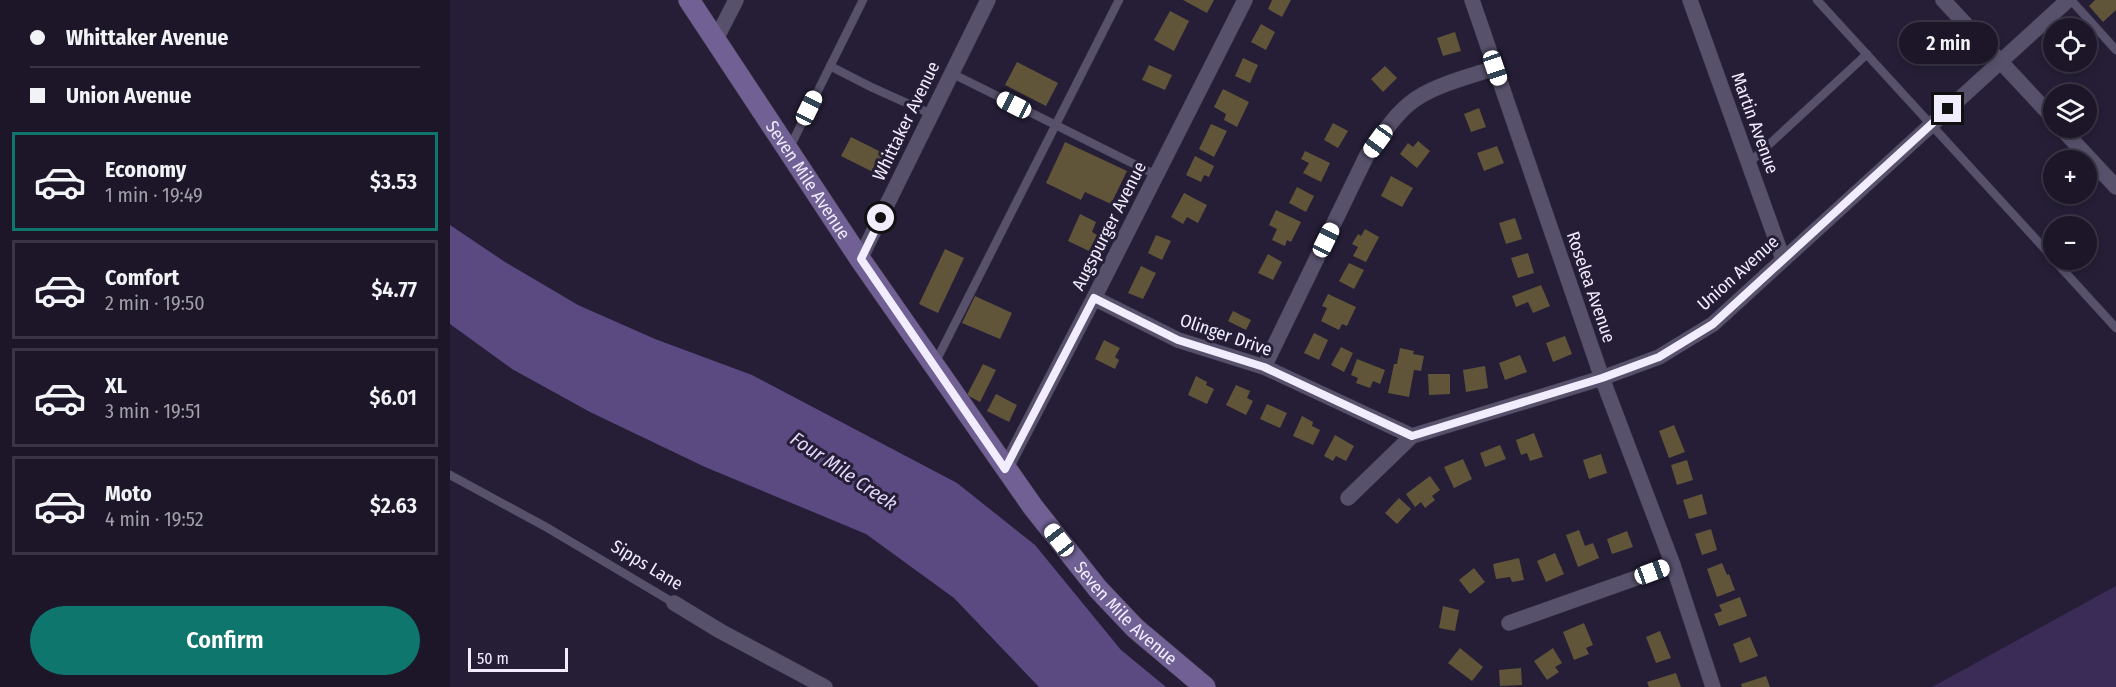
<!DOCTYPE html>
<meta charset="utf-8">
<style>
:root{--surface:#1c1628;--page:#292334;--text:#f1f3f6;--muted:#a09fa8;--line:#3a3545;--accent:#0f766e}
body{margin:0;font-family:"Fira Sans Condensed",sans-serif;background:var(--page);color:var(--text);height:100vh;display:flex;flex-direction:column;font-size:22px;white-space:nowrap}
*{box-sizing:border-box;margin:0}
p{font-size:20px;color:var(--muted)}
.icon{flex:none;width:33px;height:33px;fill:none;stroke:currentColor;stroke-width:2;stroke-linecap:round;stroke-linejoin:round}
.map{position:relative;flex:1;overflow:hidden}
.side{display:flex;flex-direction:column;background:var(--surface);width:450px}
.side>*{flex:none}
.banner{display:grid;align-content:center;height:132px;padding:0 30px;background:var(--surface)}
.fabs{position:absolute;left:1593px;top:18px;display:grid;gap:12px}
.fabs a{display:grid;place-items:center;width:54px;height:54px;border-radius:50%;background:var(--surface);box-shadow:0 3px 9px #0003,0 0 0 2px var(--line);font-size:30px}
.scale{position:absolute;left:18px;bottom:15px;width:100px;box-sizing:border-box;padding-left:6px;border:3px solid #f1edfe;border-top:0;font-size:16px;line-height:21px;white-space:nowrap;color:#f1edfe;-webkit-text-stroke:4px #251e36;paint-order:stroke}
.end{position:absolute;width:27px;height:27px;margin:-14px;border:8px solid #f1edfe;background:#111;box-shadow:0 0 0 3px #111}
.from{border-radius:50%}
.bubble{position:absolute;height:42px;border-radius:21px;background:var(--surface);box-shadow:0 3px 9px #0003,0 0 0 2px var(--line);font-size:20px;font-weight:600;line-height:42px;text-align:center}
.car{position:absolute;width:18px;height:36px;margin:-18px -9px;border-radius:8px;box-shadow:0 0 4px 2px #0007;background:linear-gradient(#fff 24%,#345 0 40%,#fff 0 76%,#345 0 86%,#fff 0)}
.banner b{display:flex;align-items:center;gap:21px;height:57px;font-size:22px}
.banner b+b{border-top:2px solid var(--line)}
.banner i{width:15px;height:15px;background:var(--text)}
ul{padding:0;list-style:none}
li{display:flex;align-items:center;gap:18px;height:99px;margin:0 12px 9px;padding:0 18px;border:3px solid var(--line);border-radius:0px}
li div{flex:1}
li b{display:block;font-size:22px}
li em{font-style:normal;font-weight:600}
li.active{border-color:var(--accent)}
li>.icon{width:54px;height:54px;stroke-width:1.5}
.cta{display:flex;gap:12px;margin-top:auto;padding:12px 30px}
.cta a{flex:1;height:69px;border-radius:36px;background:var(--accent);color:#fff;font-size:24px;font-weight:600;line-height:69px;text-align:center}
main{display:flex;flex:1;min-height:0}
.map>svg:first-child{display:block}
</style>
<main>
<section class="side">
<div class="banner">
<b><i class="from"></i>Whittaker Avenue</b>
<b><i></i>Union Avenue</b>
</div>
<ul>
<li class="active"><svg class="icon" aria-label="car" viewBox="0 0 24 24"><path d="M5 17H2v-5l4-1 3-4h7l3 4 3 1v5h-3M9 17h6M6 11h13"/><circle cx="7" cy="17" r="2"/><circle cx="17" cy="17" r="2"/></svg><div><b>Economy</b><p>1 min · 19:49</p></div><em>$3.53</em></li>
<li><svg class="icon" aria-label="car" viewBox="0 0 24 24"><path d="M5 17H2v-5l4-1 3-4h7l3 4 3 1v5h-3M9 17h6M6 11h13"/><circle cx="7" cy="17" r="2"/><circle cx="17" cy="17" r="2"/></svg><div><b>Comfort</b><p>2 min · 19:50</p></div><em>$4.77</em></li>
<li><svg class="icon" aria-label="car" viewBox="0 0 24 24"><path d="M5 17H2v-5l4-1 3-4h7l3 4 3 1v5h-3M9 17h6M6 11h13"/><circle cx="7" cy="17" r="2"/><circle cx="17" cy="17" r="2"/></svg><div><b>XL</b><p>3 min · 19:51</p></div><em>$6.01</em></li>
<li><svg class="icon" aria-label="car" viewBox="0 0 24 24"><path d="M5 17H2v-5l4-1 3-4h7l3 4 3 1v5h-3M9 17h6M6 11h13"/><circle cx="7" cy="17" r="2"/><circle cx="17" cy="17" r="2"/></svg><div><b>Moto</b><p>4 min · 19:52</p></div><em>$2.63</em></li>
</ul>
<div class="cta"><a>Confirm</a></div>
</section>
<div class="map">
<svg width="1666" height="687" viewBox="0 0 1666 687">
<rect width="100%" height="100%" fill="#251e36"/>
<path fill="#3a2c56" d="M1666,586V687H1482Z"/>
<path fill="#5b4982" d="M0,225L55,262L128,305L205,339L302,375L507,483L585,545L671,650L716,687H589L504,598L416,534L255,467L140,412L62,369L0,324Z"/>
<g fill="#605539">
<path d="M733,0H764L757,13Z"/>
<path d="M822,0H841L832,17L818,9Z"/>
<path d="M1645,0H1666V10L1653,22L1639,6Z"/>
<path d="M720,11L739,21L724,51L704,40Z"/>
<path d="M811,24L825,32L816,50L801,42Z"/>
<path d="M1005,32L1011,51L993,56L987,38Z"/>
<path d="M793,58L808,65L800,83L785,76Z"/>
<path d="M567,62L608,83L596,106L555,85Z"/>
<path d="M699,65L722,75L715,90L692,80Z"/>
<path d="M935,66L947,78L933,92L921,79Z"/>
<path d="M773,89L799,102L787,127L774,120L776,114L764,107Z"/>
<path d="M1029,108L1036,127L1021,132L1014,114Z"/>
<path d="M883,123L898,131L888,148L874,140Z"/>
<path d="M761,124L777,131L764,157L749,149Z"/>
<path d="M401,137L441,157L431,176L391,156Z"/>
<path d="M968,141L980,151L967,168L950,154L958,143L963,147Z"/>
<path d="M615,142L677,171L661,204L635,192L631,200L596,183Z"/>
<path d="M1047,146L1054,163L1034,171L1027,153Z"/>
<path d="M855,151L880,163L871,182L853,173L859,163L851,159Z"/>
<path d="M745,156L764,166L759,177L754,175L751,182L736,175Z"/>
<path d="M941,176L963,188L952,207L931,196Z"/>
<path d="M847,187L864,196L856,212L839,203Z"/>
<path d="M734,193L757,205L748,223L737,217L733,224L721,217Z"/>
<path d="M826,210L851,222L841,242L837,240L835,246L822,240L827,229L819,225Z"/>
<path d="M630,214L646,222L642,232L647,235L639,251L618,241Z"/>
<path d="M1065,218L1072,239L1056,244L1049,223Z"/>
<path d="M915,229L929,237L916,262L903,256L908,247L902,244L908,234L911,236Z"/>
<path d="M706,235L721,241L712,260L698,253Z"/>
<path d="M495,249L514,258L488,313L469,304Z"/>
<path d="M1078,253L1084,273L1068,278L1061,258Z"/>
<path d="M818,254L832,262L823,280L808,273Z"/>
<path d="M899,263L914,270L904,289L889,281Z"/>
<path d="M691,266L706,273L693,299L678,293Z"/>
<path d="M1091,285L1100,306L1083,313L1078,302L1066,307L1062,296Z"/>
<path d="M878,294L906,307L897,326L892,324L889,330L871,321L877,308L872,306Z"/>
<path d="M525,296L562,313L550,339L512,323Z"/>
<path d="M783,311L801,320L796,330L778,321Z"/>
<path d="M864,333L878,340L869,360L854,353Z"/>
<path d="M1115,336L1122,354L1103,362L1096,343Z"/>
<path d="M654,340L670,348L665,357L669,360L665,369L645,359Z"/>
<path d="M891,347L903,353L894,372L881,365Z"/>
<path d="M950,348L964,351L963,354L974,356L971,371L964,370L959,397L938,393L944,364H947Z"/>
<path d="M1070,355L1077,372L1055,380L1049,363Z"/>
<path d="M907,359L935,370L930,384L923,381L920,388L906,383L908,378L901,375Z"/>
<path d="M533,364L546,370L530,402L517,395Z"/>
<path d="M1035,366L1038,388L1016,392L1013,370Z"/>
<path d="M978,374H1000V394L979,395Z"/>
<path d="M746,376L757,382L756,385L764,389L757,404L738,395Z"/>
<path d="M786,385L800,391L797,398L803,401L796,415L776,405Z"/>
<path d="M546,394L567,405L559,422L537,411Z"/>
<path d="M817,404L837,413L830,428L810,419Z"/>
<path d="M852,416L863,422L862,426L870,430L863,445L843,436Z"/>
<path d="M1224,425L1235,452L1219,458L1209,431Z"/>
<path d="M1084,433L1093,457L1080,461L1077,453L1071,455L1066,440Z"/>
<path d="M885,435L904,446L896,461L886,456L883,461L874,456Z"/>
<path d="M1050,445L1056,459L1035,467L1030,453Z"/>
<path d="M1151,454L1157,473L1139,479L1133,460Z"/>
<path d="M1013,459L1022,479L1004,488L994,467Z"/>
<path d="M1237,460L1243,480L1227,485L1221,465Z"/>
<path d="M980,476L990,490L982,496L985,500L975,508L971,502L965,507L956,494Z"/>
<path d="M1252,494L1257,514L1239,519L1233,500Z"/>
<path d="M949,498L961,509L947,524L935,513Z"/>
<path d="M1261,529L1267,550L1252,555L1245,534Z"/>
<path d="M1129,530L1135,546L1143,543L1149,558L1128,567L1116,535Z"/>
<path d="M1177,531L1183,547L1162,554L1157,539Z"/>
<path d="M1105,553L1114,574L1096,582L1087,561Z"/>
<path d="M1069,558L1074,580L1062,582L1060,577L1046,579L1043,564Z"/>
<path d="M1272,563L1277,575L1279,574L1285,590L1267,597L1257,569Z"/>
<path d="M1024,568L1035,582L1020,594L1009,580Z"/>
<path d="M1290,597L1297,616L1269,626L1264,614L1272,611L1269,605Z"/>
<path d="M993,606L1009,610L1005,631L989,628Z"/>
<path d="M1134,623L1143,645L1136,648L1139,654L1124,660L1113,632Z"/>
<path d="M1210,631L1221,658L1206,663L1196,637Z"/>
<path d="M1300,637L1308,656L1290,663L1283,644Z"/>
<path d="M1010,648L1033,667L1022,681L998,663Z"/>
<path d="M1103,648L1112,663L1105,667L1109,672L1097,680L1084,661Z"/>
<path d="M1071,668L1072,685L1050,686L1049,670Z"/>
<path d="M1226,673L1231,687H1199L1197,682Z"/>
<path d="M1316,676L1320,687H1292L1291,684Z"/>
</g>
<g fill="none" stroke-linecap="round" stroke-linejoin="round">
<g stroke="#413a4e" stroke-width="9">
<g id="lane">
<path d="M1367,0L1604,259"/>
<path d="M1621,0L1666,50"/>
<path d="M380,66L421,87L481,114"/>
<path d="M501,73L706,175"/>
<path d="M340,147L413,0"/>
<path d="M1299,163L1417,54"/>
<path d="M1604,260L1666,328"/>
<path d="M485,363L669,0"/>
<path d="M0,475L96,527L224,603"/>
</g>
</g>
<g stroke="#413a4e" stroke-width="16">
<g id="street">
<path d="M1022,0L1152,378L1223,565L1263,687"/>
<path d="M1240,0L1333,259"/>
<path d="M1493,0L1604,119"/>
<path d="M266,39L286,0"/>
<path d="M1611,128L1666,187"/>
<path d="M410,259L538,0"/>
<path d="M644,298L728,340L814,367L962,436"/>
<path d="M814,367L917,155C930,138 942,118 959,104C980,86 1018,77 1045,68"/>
<path d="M555,469L644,298L795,0"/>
<path d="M898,498L962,436L1152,378L1209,357L1263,324L1618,0"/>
<path d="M224,603L270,631L375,687"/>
<path d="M1059,623L1223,565"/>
</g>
</g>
<g stroke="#413a4e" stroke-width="22">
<g id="secondary">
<path id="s1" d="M239,0L410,259L583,507L648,589L685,628L755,687"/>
</g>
</g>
<use href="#lane" stroke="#58516c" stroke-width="8"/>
<use href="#street" stroke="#58516c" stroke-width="15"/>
<use href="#secondary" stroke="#706094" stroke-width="21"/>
</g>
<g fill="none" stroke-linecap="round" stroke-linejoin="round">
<path stroke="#f1edfe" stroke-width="8" d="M431,218L411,259L555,469L644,298L728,340L814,367L962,436L1152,378L1209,357L1263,324L1498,109"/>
</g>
<g text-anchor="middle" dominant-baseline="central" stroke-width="6" stroke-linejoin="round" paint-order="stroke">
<g font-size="18" fill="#f1edfe" stroke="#251e36">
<text transform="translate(456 121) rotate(-64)">Whittaker Avenue</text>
<text transform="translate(1305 123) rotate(70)">Martin Avenue</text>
<text stroke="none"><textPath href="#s1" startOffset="216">Seven Mile Avenue</textPath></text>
<text transform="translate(659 226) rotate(-63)">Augspurger Avenue</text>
<text transform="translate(1288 273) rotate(-42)">Union Avenue</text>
<text transform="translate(1141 287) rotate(71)">Roselea Avenue</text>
<text transform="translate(776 335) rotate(19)">Olinger Drive</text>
<text transform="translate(197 565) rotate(31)">Sipps Lane</text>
<text stroke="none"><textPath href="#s1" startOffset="754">Seven Mile Avenue</textPath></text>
</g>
<g font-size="20" font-style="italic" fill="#dfd6f9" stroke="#251e36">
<text transform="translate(394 471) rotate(34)">Four Mile Creek</text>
</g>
</g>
</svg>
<div class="fabs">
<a><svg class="icon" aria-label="locate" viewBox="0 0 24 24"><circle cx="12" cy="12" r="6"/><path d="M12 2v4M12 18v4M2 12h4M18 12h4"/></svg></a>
<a><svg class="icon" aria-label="layers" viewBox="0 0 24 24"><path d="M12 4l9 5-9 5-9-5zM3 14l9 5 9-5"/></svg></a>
<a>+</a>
<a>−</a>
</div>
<div class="scale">50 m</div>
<i class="end from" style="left:431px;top:218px"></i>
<i class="end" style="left:1498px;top:109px"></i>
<div class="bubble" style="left:1449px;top:22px;width:99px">2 min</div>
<i class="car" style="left:1045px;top:68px;rotate:161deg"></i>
<i class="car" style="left:564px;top:105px;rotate:297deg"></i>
<i class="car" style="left:359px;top:108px;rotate:26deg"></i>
<i class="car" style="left:928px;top:141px;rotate:216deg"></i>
<i class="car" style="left:876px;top:240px;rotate:26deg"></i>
<i class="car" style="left:609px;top:540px;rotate:322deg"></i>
<i class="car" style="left:1202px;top:572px;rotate:70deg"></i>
</div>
</main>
